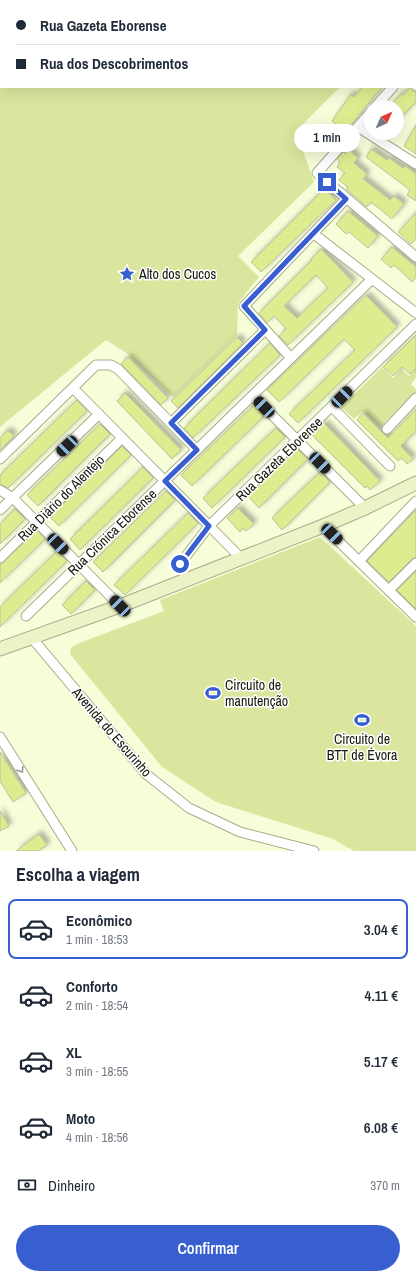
<!DOCTYPE html>
<html lang="pt">
<meta charset="utf-8">
<style>
:root{--surface:#fff;--page:#f2f2f3;--text:#1f2937;--muted:#747a83;--line:#e0e1e3;--accent:#375fcf}
body{margin:0;font-family:"Archivo Narrow",sans-serif;background:var(--page);color:var(--text);height:100vh;display:flex;flex-direction:column;font-size:15px;white-space:nowrap}
*{box-sizing:border-box;margin:0}
p{font-size:13px;color:var(--muted)}
.icon{flex:none;width:22px;height:22px;fill:none;stroke:currentColor;stroke-width:2;stroke-linecap:round;stroke-linejoin:round}
.map{position:relative;height:851px;overflow:hidden}
.sheet{display:flex;flex-direction:column;background:var(--surface);flex:1}
.sheet>*{flex:none}
.guide{position:absolute;left:0px;top:0px;width:416px;height:88px;box-shadow:0 4px 16px #0002;display:grid;align-content:center;height:88px;padding:0 16px;background:var(--surface)}
.needle{width:26px;rotate:45deg}
.tools{position:absolute;left:364px;top:100px;display:grid;gap:8px}
.tools a{display:grid;place-items:center;width:40px;height:40px;border-radius:50%;background:var(--surface);box-shadow:0 4px 16px #0002;font-size:20px}
.end{position:absolute;width:18px;height:18px;margin:-9px;border:5px solid #375fcf;background:#fff;box-shadow:0 0 0 2px #fff}
.from{border-radius:50%}
.bubble{position:absolute;height:28px;border-radius:14px;background:var(--surface);box-shadow:0 4px 16px #0002;font-size:13px;font-weight:600;line-height:28px;text-align:center}
.car{position:absolute;width:12px;height:24px;margin:-12px -6px;border-radius:5px;box-shadow:0 0 3px 1px #0007;background:linear-gradient(#222 24%,#8ab4d8 0 40%,#222 0 76%,#8ab4d8 0 86%,#222 0)}
.guide b{display:flex;align-items:center;gap:14px;height:38px;font-size:15px}
.guide b+b{border-top:1px solid var(--line)}
.guide i{width:10px;height:10px;background:var(--text)}
ul{padding:0;list-style:none}
li{display:flex;align-items:center;gap:12px;height:60px;margin:0 8px 6px;padding:0 8px;border:2px solid transparent;border-radius:8px}
li div{flex:1}
li b{display:block;font-size:15px}
li em{font-style:normal;font-weight:600}
li.current{border-color:var(--accent)}
li>.icon{width:36px;height:36px;stroke-width:1.5}
h2{padding:0 16px;font-size:18px;line-height:48px}
.pay{display:flex;align-items:center;gap:10px;height:44px;padding:0 16px;font-size:15px}
.pay p{margin-inline-start:auto}
.button{display:flex;gap:8px;margin-top:auto;padding:8px 16px}
.button a{flex:1;height:46px;border-radius:24px;background:var(--accent);color:#fff;font-size:16px;font-weight:600;line-height:46px;text-align:center}
.map>svg:first-child{display:block}
</style>
<div class="map">
<svg width="416" height="851" viewBox="0 0 416 851">
<defs>
<filter id="shadow"><feDropShadow dx="3.5" dy="-3.5" stdDeviation="2" flood-color="#0004"/></filter>
</defs>
<rect width="100%" height="100%" fill="#f6fdd9"/>
<g fill="#dae69e">
<path d="M0,0H416L415,11V1H1V87H340L296,131L314,182L238,256L259,277L238,303L237,335L173,397L128,354L106,340L0,427Z"/>
<path d="M382,367L393,378L402,369L409,376L416,369V378L411,384L416,389V392L380,427L363,411L354,419L341,407Z"/>
<path d="M320,537L416,626V851H354L333,839L216,802L162,767L70,654L71,648L77,644L164,611L160,600Z"/>
</g>
<g fill="#deec90" stroke="#bac09e" fill-rule="evenodd" filter="url(#shadow)">
<path d="M362,87H382L346,131L332,121L351,94L354,97Z"/>
<path d="M410,87L416,92V102L397,121V107H389L401,94L403,95Z"/>
<path d="M416,125V154L404,146Z"/>
<path d="M328,132L338,140L332,147L322,139Z"/>
<path d="M371,149L387,160L389,158L403,168L405,166L416,174V201L407,195L410,190L366,157Z"/>
<path d="M349,150L358,158L354,163L367,174L363,179L390,200L394,196L404,204L392,219L371,202L367,207L346,189L348,187L339,180L345,173L337,167L340,162L337,159L343,152L345,154Z"/>
<path d="M324,189L336,200L261,272L251,262Z"/>
<path d="M348,211L378,236L368,248L349,232L346,234L336,224Z"/>
<path d="M416,213V238L411,244L398,232Z"/>
<path d="M392,247L416,267V277L412,282L394,265L391,268L381,259Z"/>
<path d="M321,249L353,282L288,345L279,336L286,329L274,316L267,323L259,313L312,260L311,259ZM316,275L328,288L297,318L284,306Z"/>
<path d="M366,295L397,327L298,423L289,414L355,350L344,339L279,402L267,390Z"/>
<path d="M416,335V368L410,374L402,367L393,376L383,367Z"/>
<path d="M237,337L243,343L178,408L171,401Z"/>
<path d="M270,343L280,355L193,438L184,428Z"/>
<path d="M128,357L168,398L161,405L121,364Z"/>
<path d="M125,393L181,450L172,459L117,401Z"/>
<path d="M77,400L87,411L8,488L0,484V475Z"/>
<path d="M254,405L264,416L192,486L181,475Z"/>
<path d="M416,409V431L401,446L413,459L407,464L402,458L398,461L357,420L363,413L388,438Z"/>
<path d="M324,423L380,481L370,490L367,486L365,488L312,435Z"/>
<path d="M100,424L110,434L38,506L27,495Z"/>
<path d="M276,428L285,437L212,508L203,498Z"/>
<path d="M8,430L14,436L0,450V438Z"/>
<path d="M122,446L131,455L59,526L50,517Z"/>
<path d="M297,449L308,459L259,508L248,496Z"/>
<path d="M143,467L153,478L80,550L70,539Z"/>
<path d="M320,472L330,482L282,530L272,518Z"/>
<path d="M166,491L175,500L103,572L93,562Z"/>
<path d="M238,508L254,524L246,531L243,528L240,532L227,518Z"/>
<path d="M15,509L25,519L0,544V524Z"/>
<path d="M416,510V557L412,559L389,582L367,561Z"/>
<path d="M188,513L198,523L125,595L114,585Z"/>
<path d="M37,530L45,539L0,583V565Z"/>
<path d="M57,551L67,561L0,627V607Z"/>
<path d="M416,571V609L397,590Z"/>
<path d="M86,581L95,590L71,614L62,605Z"/>
<path d="M0,752L26,793L13,802L0,781Z"/>
<path d="M0,811L9,826L0,831Z"/>
<path d="M39,834L47,845L39,851H16Z"/>
</g>
<g fill="none" stroke-linecap="round" stroke-linejoin="round">
<g stroke="#a7ad8c" stroke-width="11">
<g id="street">
<path d="M415,61L416,60"/>
<path d="M415,85L416,86"/>
<path d="M375,107L393,87"/>
<path d="M371,112L317,173L416,257"/>
<path d="M358,127L416,164"/>
<path d="M314,234L416,313"/>
<path d="M291,358L244,306L346,199"/>
<path d="M73,388L241,558"/>
<path d="M253,396L365,508"/>
<path d="M332,407L390,466"/>
<path d="M171,423L265,330"/>
<path d="M387,429L416,398"/>
<path d="M0,459L96,365H111L118,369L197,450"/>
<path d="M0,490L13,498L120,606"/>
<path d="M0,510L99,414"/>
<path d="M323,526L416,617"/>
<path d="M0,558L122,438"/>
<path d="M359,561L416,501"/>
<path d="M180,564L209,526L416,324"/>
<path d="M389,590L416,563"/>
<path d="M26,616L371,280"/>
<path d="M32,638L146,774L189,808L240,832L314,851"/>
<path d="M0,737L72,851"/>
</g>
</g>
<g stroke="#a7ad8c" stroke-width="15">
<path id="secondary" d="M0,649L120,606L323,526L365,508L416,483"/>
</g>
<use href="#street" stroke="#fff" stroke-width="9"/>
<use href="#secondary" stroke="#eef3c7" stroke-width="13"/>
</g>
<defs><path id="oneway-chevron" d="M-2-3.5L2.5 0L-2 3.5" fill="none" stroke-width="1.6" stroke-linecap="round" stroke-linejoin="round"/></defs>
<use stroke="#969791" href="#oneway-chevron" transform="translate(21 770) rotate(58)"/>
<g fill="none" stroke-linecap="round" stroke-linejoin="round">
<path stroke="#375fcf" stroke-width="5" d="M180,564L209,526L165,481L197,450L171,423L265,330L244,306L346,199L327,182"/>
</g>
<defs>
<g id="sight-bare" transform="scale(1.2)"><path d="M0-6L1.8-2.2L6-1.7L2.9 1.2L3.7 5.4L0 3.3L-3.7 5.4L-2.9 1.2L-6-1.7L-1.8-2.2Z" fill="#375fcf" stroke="#fff" stroke-width="2.5" paint-order="stroke"/></g>
<g id="stadium-bare" transform="scale(1.2)"><path d="M0-5a6.5 5 0 1 0 0 10a6.5 5 0 1 0 0-10ZM-3.5-1.8h7v3.6h-7Z" fill="#375fcf" stroke="#fff" stroke-width="2.5" paint-order="stroke"/></g>
</defs>
<g fill-rule="evenodd">
<use href="#sight-bare" x="127" y="274"/>
<use href="#stadium-bare" x="213" y="693"/>
<use href="#stadium-bare" x="362" y="720"/>
</g>
<g text-anchor="middle" dominant-baseline="central" stroke-width="3" stroke-linejoin="round" paint-order="stroke">
<g font-size="14" fill="#15170a" stroke="#fff" text-anchor="start">
<text x="139" y="274">Alto dos Cucos</text>
<text x="225" y="685">Circuito de<tspan x="225" dy="16">manutenção</tspan></text>
<text x="362" y="739" text-anchor="middle">Circuito de<tspan x="362" dy="16">BTT de Évora</tspan></text>
</g>
<g font-size="14" fill="#15170a" stroke="#fff">
<text transform="translate(279 459) rotate(-44)">Rua Gazeta Eborense</text>
<text transform="translate(61 498) rotate(-45)">Rua Diário do Alentejo</text>
<text transform="translate(112 532) rotate(-44)">Rua Crónica Eborense</text>
<text transform="translate(112 732) rotate(49)">Avenida do Escurinho</text>
</g>
</g>
</svg>
<div class="tools">
<a><svg class="needle" viewBox="-14 -14 28 28"><path d="M0-13l5 13h-10z" fill="#e53935"/><path d="M0 13l5-13h-10z" fill="#747a83"/></svg></a>
</div>
<i class="end from" style="left:180px;top:564px"></i>
<i class="end" style="left:327px;top:182px"></i>
<div class="bubble" style="left:294px;top:124px;width:66px">1 min</div>
<i class="car" style="left:342px;top:397px;rotate:45deg"></i>
<i class="car" style="left:264px;top:407px;rotate:316deg"></i>
<i class="car" style="left:67px;top:446px;rotate:226deg"></i>
<i class="car" style="left:320px;top:463px;rotate:135deg"></i>
<i class="car" style="left:332px;top:534px;rotate:134deg"></i>
<i class="car" style="left:58px;top:544px;rotate:135deg"></i>
<i class="car" style="left:120px;top:606px;rotate:315deg"></i>
<div class="guide">
<b><i class="from"></i>Rua Gazeta Eborense</b>
<b><i></i>Rua dos Descobrimentos</b>
</div>
</div>
<section class="sheet">
<h2>Escolha a viagem</h2>
<ul>
<li class="current"><svg class="icon" aria-label="car" viewBox="0 0 24 24"><path d="M5 17H2v-5l4-1 3-4h7l3 4 3 1v5h-3M9 17h6M6 11h13"/><circle cx="7" cy="17" r="2"/><circle cx="17" cy="17" r="2"/></svg><div><b>Econômico</b><p>1 min · 18:53</p></div><em>3.04 €</em></li>
<li><svg class="icon" aria-label="car" viewBox="0 0 24 24"><path d="M5 17H2v-5l4-1 3-4h7l3 4 3 1v5h-3M9 17h6M6 11h13"/><circle cx="7" cy="17" r="2"/><circle cx="17" cy="17" r="2"/></svg><div><b>Conforto</b><p>2 min · 18:54</p></div><em>4.11 €</em></li>
<li><svg class="icon" aria-label="car" viewBox="0 0 24 24"><path d="M5 17H2v-5l4-1 3-4h7l3 4 3 1v5h-3M9 17h6M6 11h13"/><circle cx="7" cy="17" r="2"/><circle cx="17" cy="17" r="2"/></svg><div><b>XL</b><p>3 min · 18:55</p></div><em>5.17 €</em></li>
<li><svg class="icon" aria-label="car" viewBox="0 0 24 24"><path d="M5 17H2v-5l4-1 3-4h7l3 4 3 1v5h-3M9 17h6M6 11h13"/><circle cx="7" cy="17" r="2"/><circle cx="17" cy="17" r="2"/></svg><div><b>Moto</b><p>4 min · 18:56</p></div><em>6.08 €</em></li>
</ul>
<div class="pay"><svg class="icon" aria-label="cash" viewBox="0 0 24 24"><path d="M3 7h18v10H3z"/><circle cx="12" cy="12" r="2"/></svg>Dinheiro<p>370 m</p></div>
<div class="button"><a>Confirmar</a></div>
</section>
